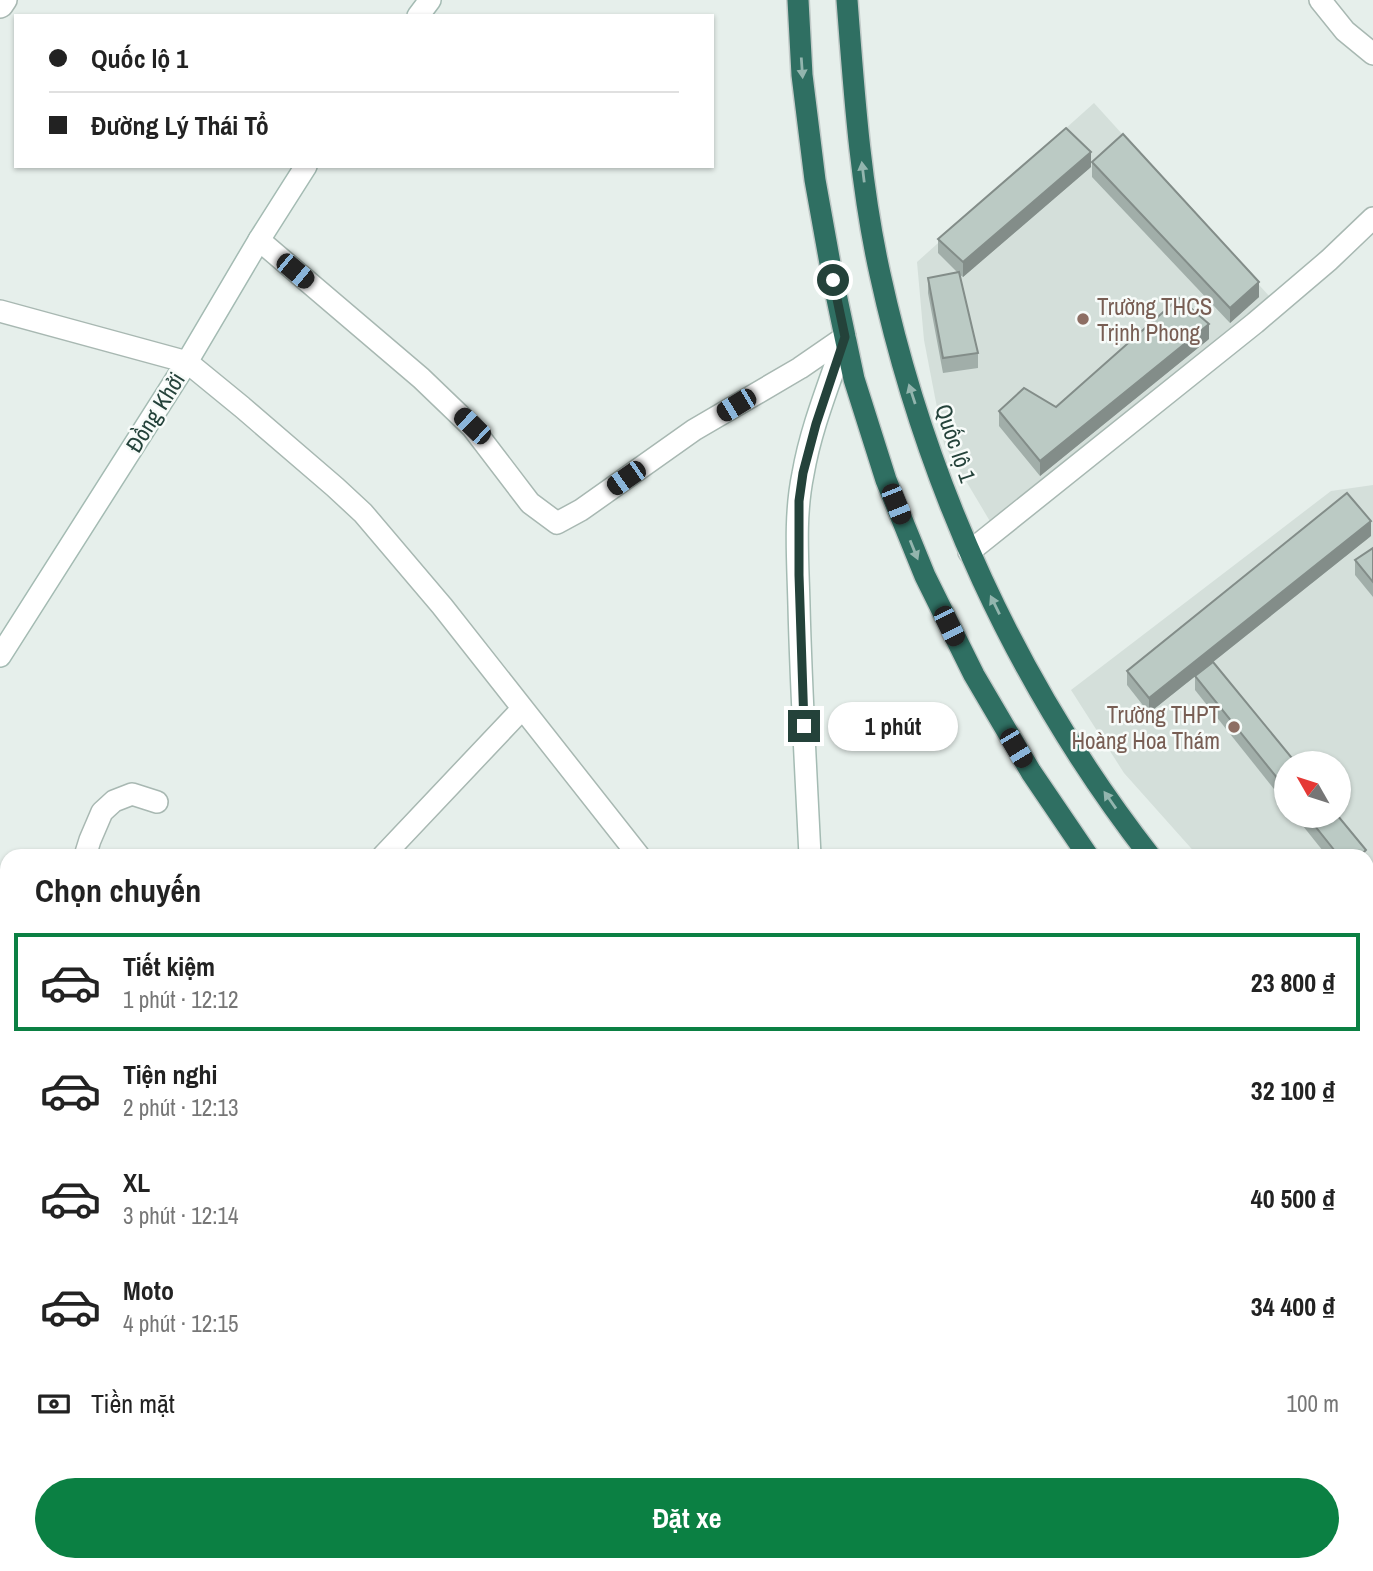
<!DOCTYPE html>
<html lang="vi">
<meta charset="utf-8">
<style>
:root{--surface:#fff;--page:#f6f6f6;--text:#222;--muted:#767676;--line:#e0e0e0;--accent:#0b8043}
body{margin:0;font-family:"Archivo Narrow",sans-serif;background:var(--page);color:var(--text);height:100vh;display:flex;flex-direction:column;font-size:26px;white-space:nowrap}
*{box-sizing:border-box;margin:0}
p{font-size:23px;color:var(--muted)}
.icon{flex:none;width:38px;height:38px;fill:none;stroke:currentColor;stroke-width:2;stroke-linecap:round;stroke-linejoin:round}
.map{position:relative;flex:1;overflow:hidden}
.side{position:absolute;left:0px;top:849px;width:1374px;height:723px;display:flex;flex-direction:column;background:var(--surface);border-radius:21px 21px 0 0;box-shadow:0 2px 5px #0004}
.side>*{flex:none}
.guide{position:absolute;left:14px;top:14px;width:700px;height:154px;border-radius:0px;box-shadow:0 2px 5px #0004;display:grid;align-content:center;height:154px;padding:0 35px;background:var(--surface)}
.needle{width:46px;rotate:309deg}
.buttons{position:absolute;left:1274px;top:751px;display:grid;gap:14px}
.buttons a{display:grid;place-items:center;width:77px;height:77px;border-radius:50%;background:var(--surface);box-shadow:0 2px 5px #0004;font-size:35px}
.end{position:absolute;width:32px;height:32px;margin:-16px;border:9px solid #24423a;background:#fff;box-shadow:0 0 0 4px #fff}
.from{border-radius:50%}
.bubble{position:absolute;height:49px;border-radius:24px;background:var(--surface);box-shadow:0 2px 5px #0004;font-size:23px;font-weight:800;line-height:49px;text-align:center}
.car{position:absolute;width:21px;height:42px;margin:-21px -10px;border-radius:9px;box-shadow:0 0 5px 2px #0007;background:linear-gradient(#222 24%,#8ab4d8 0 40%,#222 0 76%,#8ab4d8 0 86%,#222 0)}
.guide b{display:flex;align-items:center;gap:24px;height:66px;font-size:26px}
.guide b+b{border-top:2px solid var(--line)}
.guide i{width:18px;height:18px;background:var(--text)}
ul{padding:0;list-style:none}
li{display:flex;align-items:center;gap:21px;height:98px;margin:0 14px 10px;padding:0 21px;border:4px solid transparent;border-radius:0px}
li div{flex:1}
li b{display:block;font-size:26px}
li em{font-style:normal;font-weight:800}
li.on{border-color:var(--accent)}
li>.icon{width:63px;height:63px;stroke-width:1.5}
h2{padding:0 35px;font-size:32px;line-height:84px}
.pay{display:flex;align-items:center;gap:18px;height:77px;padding:0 35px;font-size:26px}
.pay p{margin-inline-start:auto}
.primary-button{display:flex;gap:14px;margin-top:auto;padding:14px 35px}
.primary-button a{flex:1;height:80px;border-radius:42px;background:var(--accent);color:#fff;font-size:28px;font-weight:800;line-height:80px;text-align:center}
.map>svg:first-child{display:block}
</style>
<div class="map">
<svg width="1373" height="1571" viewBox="0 0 1373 1571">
<rect width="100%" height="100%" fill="#e6efeb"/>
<g fill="#d4dfda" fill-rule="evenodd">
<path d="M1094,103L1270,297L991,523L944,444L924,340L917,262Z"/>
<path d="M1373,485V1040L1367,1033V856H1198L1124,773L1071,690L1331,491ZM1286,763H1339V816H1286Z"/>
</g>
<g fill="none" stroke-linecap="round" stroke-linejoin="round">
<g stroke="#a8b8b2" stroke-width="24">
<g id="street">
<path d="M1320,0L1345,31L1373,54"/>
<path d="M0,7L2,6L6,0"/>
<path d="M259,240L421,378L472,427L530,503L557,523L581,510L694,430L800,368L845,337"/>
<path d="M0,311L187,362L242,407L335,487L363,513L442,606L639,856"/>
<path d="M969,552L1255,323L1329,260L1373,218"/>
<path d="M85,856L90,840L102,812L114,801L132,794L157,802"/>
<path d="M383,856L522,709"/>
<path d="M0,1142L7,1118"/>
<path d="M0,1163L7,1165"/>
<path d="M661,1564L669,1571"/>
</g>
</g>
<g stroke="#a4bbb3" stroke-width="24">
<g id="secondary">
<path d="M418,16L430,0"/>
<path d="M0,656L187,362L259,240L306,166"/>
<path d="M810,856C806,773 801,689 799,606C798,562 794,517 803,474C811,427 830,382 845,337"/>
<path d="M1367,1299L1373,1297"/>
<path d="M819,1564L820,1571"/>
</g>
</g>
<g stroke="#c2cac8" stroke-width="24">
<g id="highway">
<path d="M798,0L802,75L815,180L833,280L854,379L886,480L925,576L974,675L1031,772L1088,856"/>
<path d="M847,0C854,91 860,184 880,274C926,485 1017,685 1150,856"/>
<path d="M1367,1089L1373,1095"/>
<path d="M1367,1156L1373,1161"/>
</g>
</g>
<use href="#street" stroke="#fff" stroke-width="21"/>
<use href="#secondary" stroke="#fff" stroke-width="21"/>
<use href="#highway" stroke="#2f6f62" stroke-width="21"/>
</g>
<g fill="#a1aea9">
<path d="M1092,162L1259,297L1230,323L1092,177Z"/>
<path d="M1091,167L963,277L960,275L978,353V368L943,373L928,293V278L958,273L938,253V239Z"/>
<path d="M1209,339L1040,476L999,426V411L1056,407Z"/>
<path d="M1371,536L1149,713L1127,685V671Z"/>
<path d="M1373,548V597L1355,575V560Z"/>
<path d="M1195,676L1286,763V804L1195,690Z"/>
<path d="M1295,816H1338L1366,856H1327Z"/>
<path d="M1367,875L1373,883V946L1367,938Z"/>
</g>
<g fill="#838d89">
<path d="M1091,152V167L963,277V262Z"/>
<path d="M1259,282V297L1230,323V308Z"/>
<path d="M1209,324V339L1040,476V461Z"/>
<path d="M1371,521V536L1149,713V698Z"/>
</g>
<g fill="#bbcac4" stroke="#838d89" stroke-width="2">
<path d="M1066,128L1091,152L963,262L938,239Z"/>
<path d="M1123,134L1259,282L1230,308L1092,162Z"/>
<path d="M959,272L978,353L943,358L928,278Z"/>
<path d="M1179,298L1209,324L1040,461L999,411L1024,388L1056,407Z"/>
<path d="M1347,493L1371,521L1149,698L1127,671Z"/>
<path d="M1373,548V582L1355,560Z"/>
<path d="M1213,662L1296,763H1286V789L1195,676Z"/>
<path d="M1307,816H1338L1366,850L1360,856H1339Z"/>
<path d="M1367,875L1373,883V931L1367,923Z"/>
</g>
<defs><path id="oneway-solid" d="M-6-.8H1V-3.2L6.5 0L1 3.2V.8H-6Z" transform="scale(1.75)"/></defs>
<g fill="#93b5ae">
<use href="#oneway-solid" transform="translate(802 68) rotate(86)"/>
<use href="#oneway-solid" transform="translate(863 172) rotate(-97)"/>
<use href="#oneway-solid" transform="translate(912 394) rotate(-108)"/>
<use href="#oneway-solid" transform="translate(914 550) rotate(68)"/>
<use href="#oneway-solid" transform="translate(995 605) rotate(-116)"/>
<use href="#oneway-solid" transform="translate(1110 800) rotate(-125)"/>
</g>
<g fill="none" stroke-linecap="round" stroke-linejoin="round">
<path stroke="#24423a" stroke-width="9" d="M804,726L799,575V501L803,473L816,424L845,337L833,280"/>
</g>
<g fill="#8d6e63" stroke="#f7fbf9" stroke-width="2.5">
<circle cx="1083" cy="319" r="7"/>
<circle cx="1234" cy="727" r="7"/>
</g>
<g text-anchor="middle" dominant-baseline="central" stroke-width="5" stroke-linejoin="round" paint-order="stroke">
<g font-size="23" fill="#785e54" stroke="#f7fbf9" text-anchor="start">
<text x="1097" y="306">Trường THCS<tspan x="1097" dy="26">Trịnh Phong</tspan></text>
<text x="1220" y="714" text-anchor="end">Trường THPT<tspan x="1220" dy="26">Hoàng Hoa Thám</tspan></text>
</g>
<g font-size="23" fill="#24423a" stroke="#f7fbf9">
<text transform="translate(155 412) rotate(-58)">Đồng Khởi</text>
<text transform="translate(956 443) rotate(71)">Quốc lộ 1</text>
</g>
</g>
</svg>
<div class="buttons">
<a><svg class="needle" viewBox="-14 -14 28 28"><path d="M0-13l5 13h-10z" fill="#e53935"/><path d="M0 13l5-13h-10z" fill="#767676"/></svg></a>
</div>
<i class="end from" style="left:833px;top:280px"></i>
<i class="end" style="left:804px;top:726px"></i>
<div class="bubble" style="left:828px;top:702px;width:130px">1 phút</div>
<i class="car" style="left:295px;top:271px;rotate:130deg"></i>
<i class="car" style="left:736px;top:405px;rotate:239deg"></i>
<i class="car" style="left:472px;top:426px;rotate:314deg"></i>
<i class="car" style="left:626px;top:478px;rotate:235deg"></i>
<i class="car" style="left:896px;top:504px;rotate:158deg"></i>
<i class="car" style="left:949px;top:626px;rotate:154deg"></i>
<i class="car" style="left:1016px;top:748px;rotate:149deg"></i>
<div class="guide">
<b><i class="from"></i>Quốc lộ 1</b>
<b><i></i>Đường Lý Thái Tổ</b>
</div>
<section class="side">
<h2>Chọn chuyến</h2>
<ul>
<li class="on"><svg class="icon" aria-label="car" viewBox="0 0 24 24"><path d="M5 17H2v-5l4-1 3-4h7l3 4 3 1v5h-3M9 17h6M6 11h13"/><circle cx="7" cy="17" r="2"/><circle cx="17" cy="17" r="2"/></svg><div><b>Tiết kiệm</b><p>1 phút · 12:12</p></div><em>23 800 ₫</em></li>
<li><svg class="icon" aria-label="car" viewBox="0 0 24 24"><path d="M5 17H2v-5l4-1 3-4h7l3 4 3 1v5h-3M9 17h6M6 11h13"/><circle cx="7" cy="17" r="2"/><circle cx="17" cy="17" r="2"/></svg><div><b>Tiện nghi</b><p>2 phút · 12:13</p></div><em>32 100 ₫</em></li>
<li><svg class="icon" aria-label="car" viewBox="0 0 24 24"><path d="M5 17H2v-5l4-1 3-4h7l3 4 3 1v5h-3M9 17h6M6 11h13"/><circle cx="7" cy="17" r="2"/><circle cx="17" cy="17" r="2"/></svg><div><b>XL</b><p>3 phút · 12:14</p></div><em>40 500 ₫</em></li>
<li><svg class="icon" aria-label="car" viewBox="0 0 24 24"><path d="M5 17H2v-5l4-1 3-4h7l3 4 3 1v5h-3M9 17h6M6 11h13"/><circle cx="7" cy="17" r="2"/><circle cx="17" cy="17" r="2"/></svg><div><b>Moto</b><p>4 phút · 12:15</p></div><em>34 400 ₫</em></li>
</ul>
<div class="pay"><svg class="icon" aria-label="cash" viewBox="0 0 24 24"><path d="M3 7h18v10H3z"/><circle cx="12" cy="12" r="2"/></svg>Tiền mặt<p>100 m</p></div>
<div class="primary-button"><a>Đặt xe</a></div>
</section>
</div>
